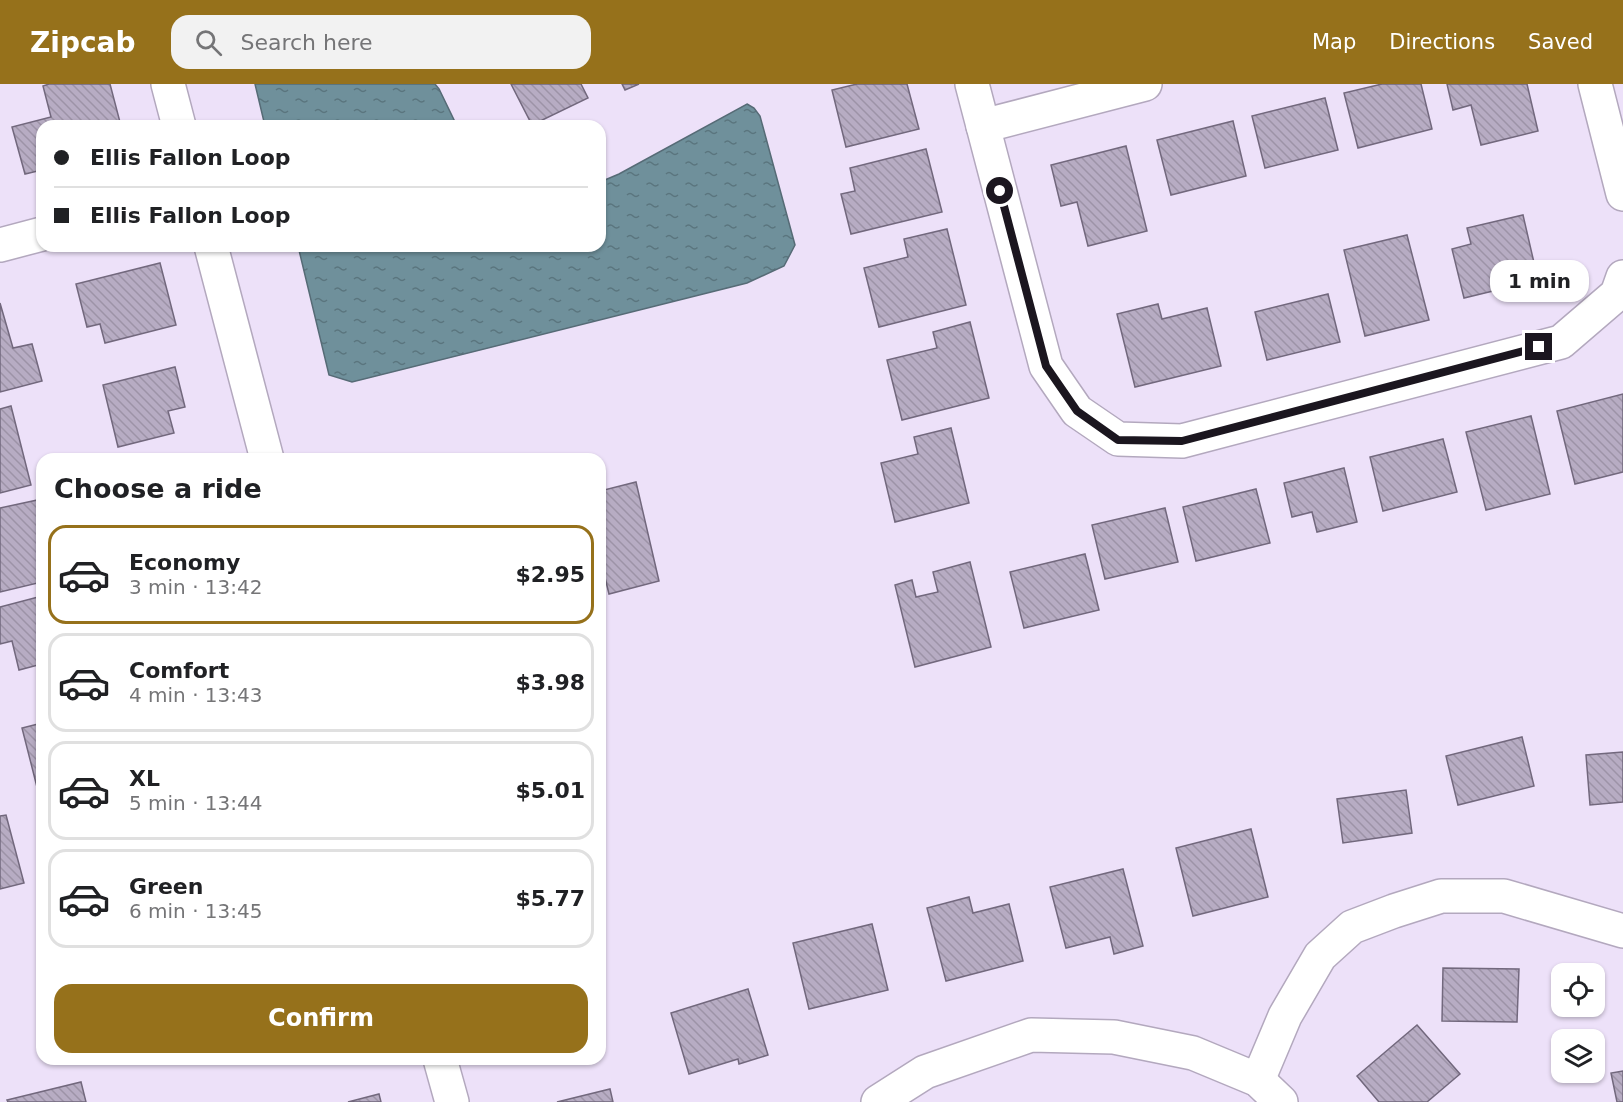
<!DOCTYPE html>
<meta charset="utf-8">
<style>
:root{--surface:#fff;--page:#f2f2f2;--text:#202124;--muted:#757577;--line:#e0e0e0;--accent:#96711b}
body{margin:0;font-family:"DejaVu Sans",sans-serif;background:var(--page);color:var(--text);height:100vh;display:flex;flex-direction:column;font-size:22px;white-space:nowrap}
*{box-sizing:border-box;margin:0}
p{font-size:20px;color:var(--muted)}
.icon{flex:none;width:33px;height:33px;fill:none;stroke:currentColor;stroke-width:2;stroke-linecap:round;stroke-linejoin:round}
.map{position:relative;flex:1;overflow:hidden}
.panel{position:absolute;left:36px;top:369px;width:570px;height:612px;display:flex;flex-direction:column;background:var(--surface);border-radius:18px;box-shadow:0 2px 4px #0004}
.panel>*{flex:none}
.banner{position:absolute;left:36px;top:36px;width:570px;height:132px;border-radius:18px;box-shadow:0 2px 4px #0004;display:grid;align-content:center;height:132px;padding:0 18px;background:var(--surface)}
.fabs{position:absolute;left:1551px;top:879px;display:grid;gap:12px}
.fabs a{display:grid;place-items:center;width:54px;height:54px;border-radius:12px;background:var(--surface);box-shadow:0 2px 4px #0004;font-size:30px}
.end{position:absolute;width:27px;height:27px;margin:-14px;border:8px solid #1b161f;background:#fff;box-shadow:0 0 0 3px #fff}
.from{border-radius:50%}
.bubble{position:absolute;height:42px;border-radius:18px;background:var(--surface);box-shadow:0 2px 4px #0004;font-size:20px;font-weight:700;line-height:42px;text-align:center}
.banner b{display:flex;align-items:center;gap:21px;height:57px;font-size:22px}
.banner b+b{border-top:2px solid var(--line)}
.banner i{width:15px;height:15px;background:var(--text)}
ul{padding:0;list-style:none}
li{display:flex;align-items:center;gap:18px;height:99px;margin:0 12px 9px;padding:0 6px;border:3px solid var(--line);border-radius:18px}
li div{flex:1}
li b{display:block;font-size:22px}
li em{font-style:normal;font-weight:700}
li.on{border-color:var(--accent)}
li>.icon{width:54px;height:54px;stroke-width:1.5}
h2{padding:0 18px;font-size:27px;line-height:72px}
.action{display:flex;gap:12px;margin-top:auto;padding:12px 18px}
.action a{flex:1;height:69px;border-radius:18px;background:var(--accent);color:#fff;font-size:24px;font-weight:700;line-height:69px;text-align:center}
header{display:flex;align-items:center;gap:36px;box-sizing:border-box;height:84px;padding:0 30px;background:var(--accent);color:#fff}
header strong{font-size:28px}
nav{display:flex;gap:33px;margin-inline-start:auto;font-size:21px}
.search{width:420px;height:54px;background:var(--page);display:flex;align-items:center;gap:15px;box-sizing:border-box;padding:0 21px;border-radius:18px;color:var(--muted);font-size:22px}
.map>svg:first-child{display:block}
</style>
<header>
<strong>Zipcab</strong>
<div class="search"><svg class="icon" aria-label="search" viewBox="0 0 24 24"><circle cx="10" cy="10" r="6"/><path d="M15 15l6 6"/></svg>Search here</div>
<nav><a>Map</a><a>Directions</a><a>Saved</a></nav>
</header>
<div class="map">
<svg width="1623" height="1018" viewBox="0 0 1623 1018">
<defs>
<pattern id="water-ripples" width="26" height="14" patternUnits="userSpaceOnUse" patternTransform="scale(1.5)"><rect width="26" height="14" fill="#6f909b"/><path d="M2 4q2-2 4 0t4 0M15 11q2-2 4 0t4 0" fill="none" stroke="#5a757e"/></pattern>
<pattern id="building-back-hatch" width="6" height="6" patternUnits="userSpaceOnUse" patternTransform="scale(1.5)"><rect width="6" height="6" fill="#b7acc3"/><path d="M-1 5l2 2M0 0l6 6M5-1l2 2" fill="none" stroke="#9d93a7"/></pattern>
</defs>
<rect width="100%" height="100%" fill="#ede1f9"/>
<g fill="url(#water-ripples)" stroke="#566b76" stroke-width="1.5">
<path d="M255,0H435L439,5L457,42H265Z"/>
<path d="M747,20L754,24L760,32L795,161L784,182L747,199L352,298L329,291L298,162H600V98L619,90Z"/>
</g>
<g fill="url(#building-back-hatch)" stroke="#72687d" stroke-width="1.5">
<path d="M49,0H110L121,42H42V86L25,90L12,43L51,33L43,2Z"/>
<path d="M511,0H581L588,14L532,41Z"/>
<path d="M622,0H639L625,6Z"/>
<path d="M857,0H907L919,45L846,63L832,6Z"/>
<path d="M1382,0H1421L1432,45L1358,64L1344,9Z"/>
<path d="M1447,0H1527L1538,47L1481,61L1471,21L1453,26Z"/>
<path d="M1325,14L1338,66L1265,84L1252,32Z"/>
<path d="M1233,37L1246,92L1171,111L1157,56Z"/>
<path d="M1126,62L1147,147L1088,162L1077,118L1061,122L1051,81Z"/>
<path d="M926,65L942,128L851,150L841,110L855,107L850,84Z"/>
<path d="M1523,131L1538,196L1464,214L1452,165L1471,160L1467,144Z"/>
<path d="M947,145L966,221L879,243L864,184L908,173L904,155Z"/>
<path d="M1407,151L1429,236L1365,252L1344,166Z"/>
<path d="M160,179L176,241L105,259L100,240L87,243L76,200Z"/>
<path d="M1328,210L1340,258L1267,276L1255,228Z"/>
<path d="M0,219L13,264L32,260L42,297L0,308Z"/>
<path d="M1158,220L1162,235L1207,224L1221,282L1135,303L1117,230Z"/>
<path d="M970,238L989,314L902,336L887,276L937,264L933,248Z"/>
<path d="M175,283L185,323L168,327L174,349L118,363L103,301Z"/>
<path d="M1623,310V388L1575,400L1557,327Z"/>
<path d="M11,322L31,401L0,409V325Z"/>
<path d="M1531,332L1550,410L1486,426L1466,348Z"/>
<path d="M951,344L969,419L895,438L881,379L918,370L914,353Z"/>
<path d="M1443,355L1457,408L1383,427L1370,373Z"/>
<path d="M1344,384L1357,438L1317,448L1312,428L1292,433L1284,399Z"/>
<path d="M636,398L659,497L609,510L600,473V407Z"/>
<path d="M1256,405L1270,459L1196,477L1183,423Z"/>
<path d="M42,415V498L0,508V424Z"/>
<path d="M1165,424L1178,478L1105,495L1092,441Z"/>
<path d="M1085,470L1099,526L1024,544L1010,488Z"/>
<path d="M970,478L991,563L915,583L895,501L912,496L916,513L938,508L933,488Z"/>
<path d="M42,512V580L19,586L12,557L0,560V523Z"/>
<path d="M42,639V702L37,703L22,644Z"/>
<path d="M1522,653L1534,702L1458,721L1446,672Z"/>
<path d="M1623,668V718L1590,721L1586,671Z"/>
<path d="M1406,706L1412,749L1343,759L1337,715Z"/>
<path d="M6,731L24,799L0,805V732Z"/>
<path d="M1251,745L1268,813L1193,832L1176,764Z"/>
<path d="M1123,785L1143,862L1114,870L1110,853L1066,864L1050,803Z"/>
<path d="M969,813L973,829L1009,820L1023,877L946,897L927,824Z"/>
<path d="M872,840L888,906L809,925L793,859Z"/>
<path d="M1443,884L1519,885L1517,938L1442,937Z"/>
<path d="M748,905L768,971L739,980L738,975L689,990L671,929Z"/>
<path d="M1417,941L1460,990L1427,1018H1379L1357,992Z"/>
<path d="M1623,987V1018H1617L1611,989Z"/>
<path d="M81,998L86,1018H8L7,1016Z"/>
<path d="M610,1005L613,1018H557Z"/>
<path d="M379,1010L381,1018H348Z"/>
</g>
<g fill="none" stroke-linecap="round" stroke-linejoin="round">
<g stroke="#b3a8be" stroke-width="36">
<g id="minor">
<path d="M168,0L179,42"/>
<path d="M972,0L1046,282L1077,327L1118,355L1182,357L1561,258L1617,210L1623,193"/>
<path d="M1595,0L1623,110"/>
<path d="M983,42L1145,0"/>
<path d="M0,161L42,150"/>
<path d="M211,162L267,375"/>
<path d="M440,975L452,1018"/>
<path d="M1258,996L1285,932L1320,872L1352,843L1394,827L1441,812H1504L1623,847"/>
<path d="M878,1018L925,988L1031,951L1114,953L1193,969L1258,996L1281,1018"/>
</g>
</g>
<use href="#minor" stroke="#fff" stroke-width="33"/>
</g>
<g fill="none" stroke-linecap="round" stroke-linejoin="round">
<path stroke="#1b161f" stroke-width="8" d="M1000,107L1046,282L1077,327L1118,356L1182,357L1539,263"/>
</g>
</svg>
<div class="fabs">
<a><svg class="icon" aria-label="locate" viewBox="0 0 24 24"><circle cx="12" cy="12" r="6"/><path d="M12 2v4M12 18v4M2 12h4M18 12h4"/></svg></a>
<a><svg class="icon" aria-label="layers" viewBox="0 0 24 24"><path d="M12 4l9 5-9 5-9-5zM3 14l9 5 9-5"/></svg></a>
</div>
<i class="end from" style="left:1000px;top:107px"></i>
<i class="end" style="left:1539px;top:263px"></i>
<div class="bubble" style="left:1490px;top:176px;width:99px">1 min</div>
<div class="banner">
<b><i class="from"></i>Ellis Fallon Loop</b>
<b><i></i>Ellis Fallon Loop</b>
</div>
<section class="panel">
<h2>Choose a ride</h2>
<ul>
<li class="on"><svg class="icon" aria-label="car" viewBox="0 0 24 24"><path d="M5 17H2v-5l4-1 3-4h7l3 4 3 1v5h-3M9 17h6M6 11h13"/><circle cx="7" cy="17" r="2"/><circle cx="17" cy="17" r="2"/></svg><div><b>Economy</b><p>3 min · 13:42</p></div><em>$2.95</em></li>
<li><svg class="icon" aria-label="car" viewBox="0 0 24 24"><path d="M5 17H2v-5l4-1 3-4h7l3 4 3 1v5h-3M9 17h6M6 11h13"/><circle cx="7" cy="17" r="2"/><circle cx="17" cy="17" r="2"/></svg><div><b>Comfort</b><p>4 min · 13:43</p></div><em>$3.98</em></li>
<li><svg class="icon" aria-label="car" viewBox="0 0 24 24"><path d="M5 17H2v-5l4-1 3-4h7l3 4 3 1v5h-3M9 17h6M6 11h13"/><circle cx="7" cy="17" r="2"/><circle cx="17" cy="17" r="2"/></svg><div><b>XL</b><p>5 min · 13:44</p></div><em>$5.01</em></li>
<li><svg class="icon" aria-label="car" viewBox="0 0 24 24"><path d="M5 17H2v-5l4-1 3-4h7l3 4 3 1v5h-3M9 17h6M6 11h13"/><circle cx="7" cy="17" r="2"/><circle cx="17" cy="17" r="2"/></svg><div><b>Green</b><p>6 min · 13:45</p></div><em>$5.77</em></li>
</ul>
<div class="action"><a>Confirm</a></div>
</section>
</div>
